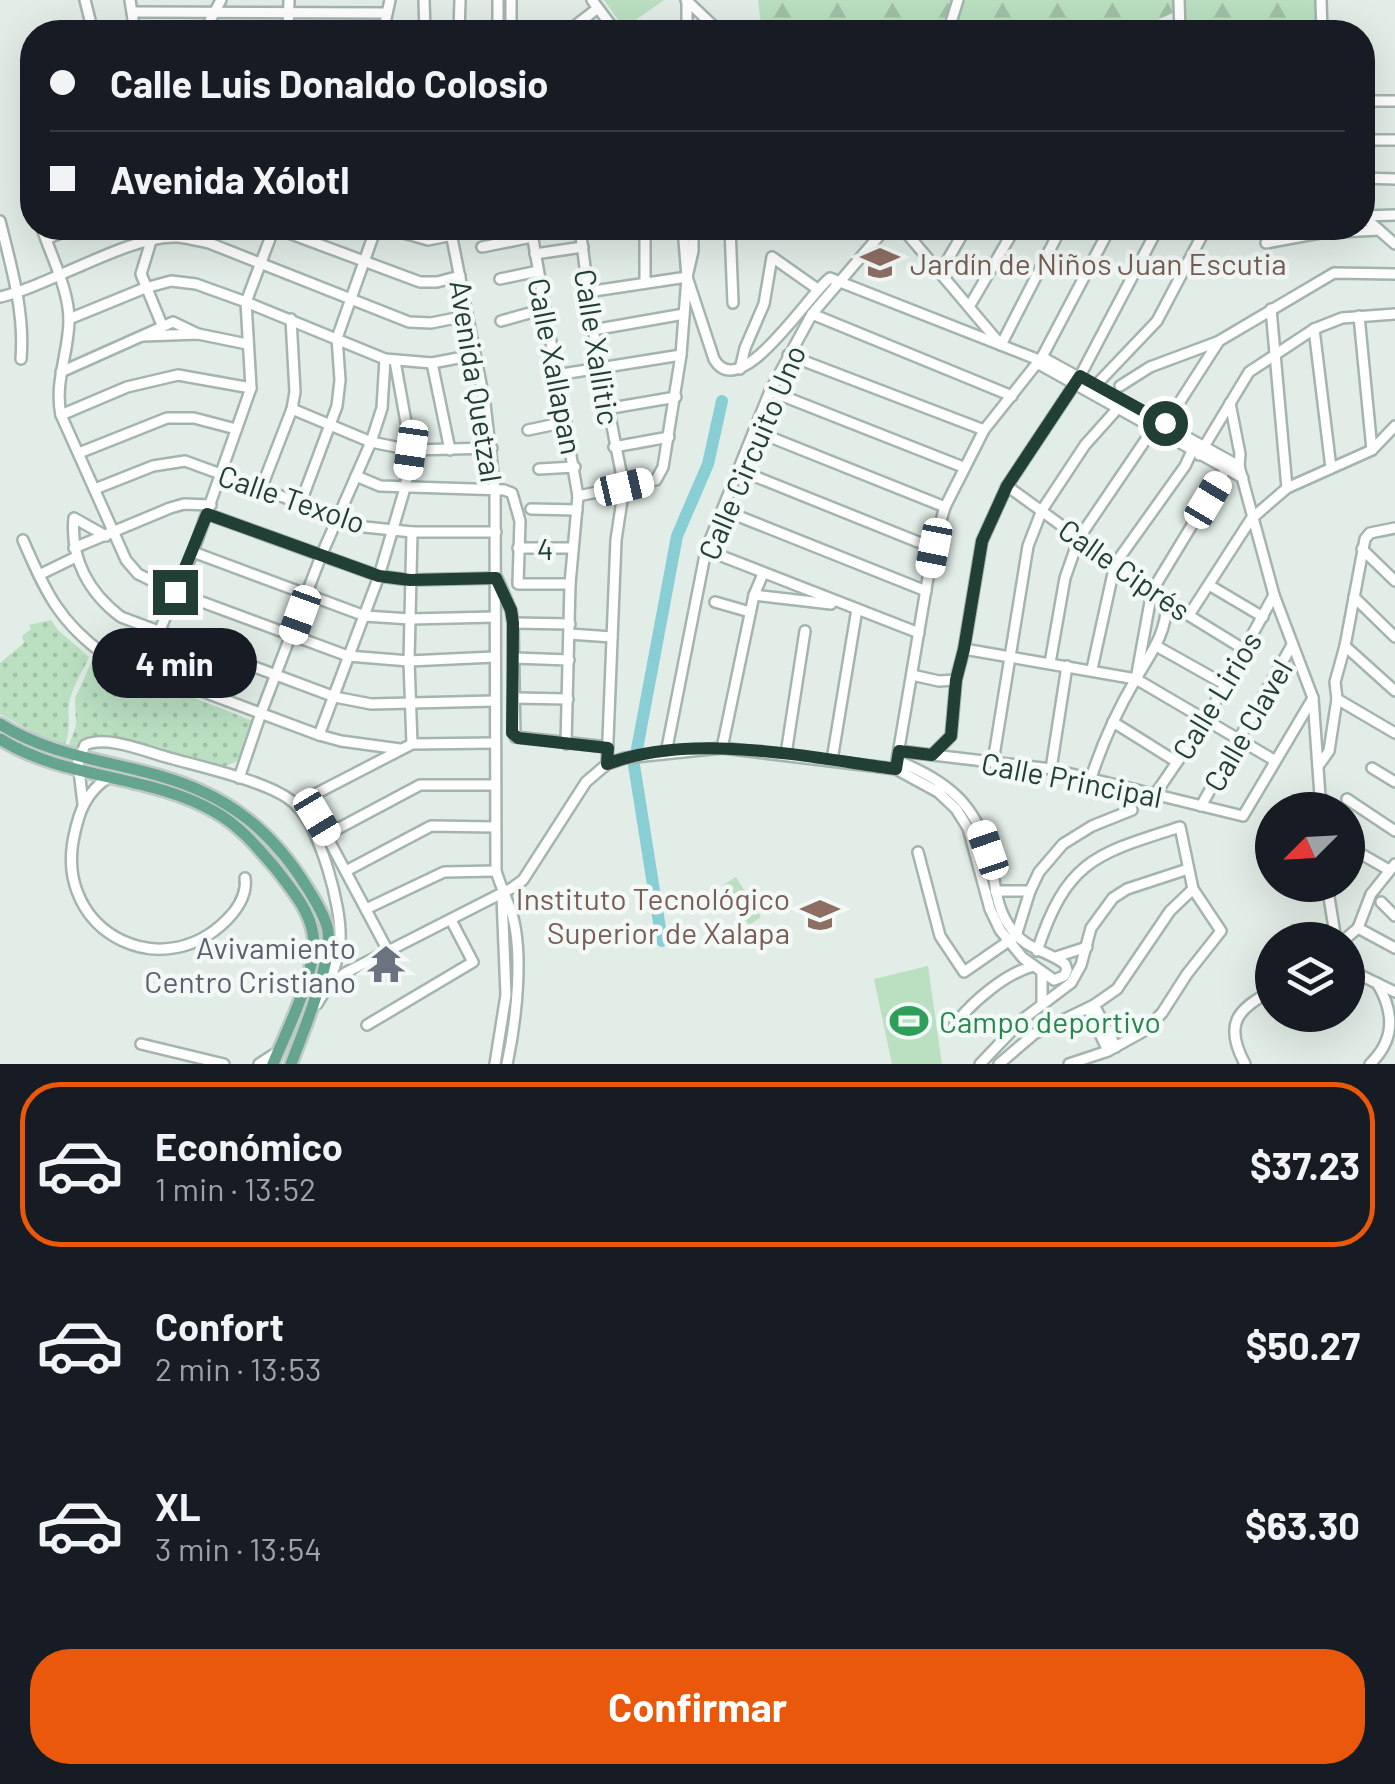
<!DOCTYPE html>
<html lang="es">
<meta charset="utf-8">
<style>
:root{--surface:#171b24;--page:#242831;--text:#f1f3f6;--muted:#9ea1a6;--line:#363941;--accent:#ea580c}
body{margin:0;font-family:Barlow,sans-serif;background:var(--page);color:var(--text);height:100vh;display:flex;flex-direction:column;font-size:38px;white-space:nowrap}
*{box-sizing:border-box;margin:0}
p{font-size:32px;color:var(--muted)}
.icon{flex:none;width:55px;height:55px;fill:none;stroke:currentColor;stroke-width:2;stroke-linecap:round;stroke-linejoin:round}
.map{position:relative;height:1064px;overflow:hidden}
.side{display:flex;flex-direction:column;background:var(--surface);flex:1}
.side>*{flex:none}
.hud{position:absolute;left:20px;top:20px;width:1355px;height:220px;border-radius:40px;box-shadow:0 10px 40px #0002;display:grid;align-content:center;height:220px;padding:0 30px;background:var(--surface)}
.needle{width:65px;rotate:246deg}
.controls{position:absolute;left:1255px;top:792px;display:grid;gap:20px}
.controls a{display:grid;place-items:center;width:110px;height:110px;border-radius:50%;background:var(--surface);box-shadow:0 10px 40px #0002;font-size:50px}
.end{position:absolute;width:45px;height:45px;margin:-22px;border:12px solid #213f34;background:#fff;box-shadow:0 0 0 5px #fff}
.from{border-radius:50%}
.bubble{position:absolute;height:70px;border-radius:35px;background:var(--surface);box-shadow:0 10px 40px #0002;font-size:32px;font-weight:700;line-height:70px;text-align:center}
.car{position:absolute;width:30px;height:60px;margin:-30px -15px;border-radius:12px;box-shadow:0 0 8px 2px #0007;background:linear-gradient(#fff 24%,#345 0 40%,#fff 0 76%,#345 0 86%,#fff 0)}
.hud b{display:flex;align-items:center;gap:35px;height:95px;font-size:38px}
.hud b+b{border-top:2px solid var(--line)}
.hud i{width:25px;height:25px;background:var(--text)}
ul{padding:18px 0 0;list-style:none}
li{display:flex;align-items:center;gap:30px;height:165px;margin:0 20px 15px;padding:0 10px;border:5px solid transparent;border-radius:40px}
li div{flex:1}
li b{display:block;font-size:38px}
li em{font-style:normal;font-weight:700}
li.current{border-color:var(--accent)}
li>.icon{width:90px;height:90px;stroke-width:1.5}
.cta{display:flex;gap:20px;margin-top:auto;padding:20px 30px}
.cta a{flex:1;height:115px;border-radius:40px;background:var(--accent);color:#fff;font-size:40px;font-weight:700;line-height:115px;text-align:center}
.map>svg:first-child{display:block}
</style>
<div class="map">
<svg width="1395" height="1064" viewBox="0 0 1395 1064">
<defs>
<pattern id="grass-dots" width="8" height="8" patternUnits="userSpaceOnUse" patternTransform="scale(2.5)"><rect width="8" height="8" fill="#badfc1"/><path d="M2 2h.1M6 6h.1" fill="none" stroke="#a0c0a6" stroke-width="1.8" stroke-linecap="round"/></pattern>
<pattern id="forest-firs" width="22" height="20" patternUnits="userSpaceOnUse" patternTransform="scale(2.5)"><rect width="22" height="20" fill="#badfc1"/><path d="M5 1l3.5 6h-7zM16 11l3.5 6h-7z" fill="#a0c0a6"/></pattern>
</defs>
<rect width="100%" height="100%" fill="#e2ede7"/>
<g fill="url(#grass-dots)">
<path d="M51,620L58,630L89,657C83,671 71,688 69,704C67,721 72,725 65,745L48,741L0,714V663L24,643L22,636L31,629L29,625Z"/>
<path d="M93,658L253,721L240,760L221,768L145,750L83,743L73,750L68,748L76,725L75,699Z"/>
</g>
<path fill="url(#forest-firs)" d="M758,0H1323L1325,32H1187L1183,8L1132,32H762Z"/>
<g fill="#badfc1">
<path d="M604,0H664L624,28Z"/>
<path d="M736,877L761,917L749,925L723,885Z"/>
<path d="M928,966L942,1064H892L874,979Z"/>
</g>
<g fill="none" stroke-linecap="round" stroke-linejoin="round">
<g stroke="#88ced4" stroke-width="12">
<path d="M637,749L677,536L708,464L722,401"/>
<path d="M634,765L662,941"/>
</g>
<g stroke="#a4b5ae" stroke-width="14">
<g id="minor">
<path d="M85,0L93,32"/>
<path d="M130,0L135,32"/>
<path d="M424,0L425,32"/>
<path d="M498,0V32"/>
<path d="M511,0V32"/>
<path d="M592,0L616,32"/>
<path d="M686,0L720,32"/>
<path d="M1179,0L1180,32"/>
<path d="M1321,0L1322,32"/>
<path d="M687,2V24L691,32"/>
<path d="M133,12L387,13"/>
<path d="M383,30L426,32"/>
<path d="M204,32L221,0"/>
<path d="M288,32L289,0"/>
<path d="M383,32L390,0"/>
<path d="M459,32L460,0"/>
<path d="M567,32L598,8"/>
<path d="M948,32L958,0"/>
<path d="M1362,101H1395"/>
<path d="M1362,140H1395"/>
<path d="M32,147L27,171L32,195"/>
<path d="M1362,178L1395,179"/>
<path d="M1362,215L1395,244"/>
<path d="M1364,216L1395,215"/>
<path d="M0,221C11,266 25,312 21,359"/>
<path d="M42,228C51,256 69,290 69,320C69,352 54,382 61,415L126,560L138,574L175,592L348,656L409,661L494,657"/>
<path d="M155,228L141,274L162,325"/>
<path d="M275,228L420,282H437L460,276"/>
<path d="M386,228L428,240L453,235"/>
<path d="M450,228L485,404L495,490L496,871C500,884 505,895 510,908C525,948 516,1022 507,1064"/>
<path d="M531,228L578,496L570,584L566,744"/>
<path d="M580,228L593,330L624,487L616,540L607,764"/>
<path d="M693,228V251L687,277L714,359C740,405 809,293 830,278L1039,360"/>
<path d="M730,228L733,303"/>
<path d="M46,239L73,228"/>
<path d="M1266,243L1320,233L1379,230"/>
<path d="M482,247L532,237"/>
<path d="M535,254L583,247"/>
<path d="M940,273L966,228"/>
<path d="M500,279L538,271"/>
<path d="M645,282V228"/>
<path d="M587,292L687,277"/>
<path d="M0,297C52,285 131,234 178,237C188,238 199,241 209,243L409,322L431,323L466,316"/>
<path d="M969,307L1015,228"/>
<path d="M1271,309L1287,488"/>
<path d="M812,314L1012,396"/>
<path d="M1359,316L1372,450"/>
<path d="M69,319L145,288L171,281L196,284L246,302L385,359L432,363L474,355"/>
<path d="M501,321L544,309"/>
<path d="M1314,329L1331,468"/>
<path d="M593,330L684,314"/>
<path d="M143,336L198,334L247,344"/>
<path d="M788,355L984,430"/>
<path d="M1042,357L1239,466L1274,595L1313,698L1321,810"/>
<path d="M432,363L450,450"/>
<path d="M1037,363L1243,478"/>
<path d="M740,369L745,348L764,304L772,257L816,288"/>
<path d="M61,372L173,322L198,334"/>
<path d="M556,375L681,355"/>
<path d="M1096,385L1157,321L1206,228"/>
<path d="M1120,386L1150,367L1217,342"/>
<path d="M770,391L963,467"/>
<path d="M1230,403L1240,454L1239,467"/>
<path d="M292,409L371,442L411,450L492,448"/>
<path d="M606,409L676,397"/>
<path d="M61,415L127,387L178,375L251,388"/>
<path d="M528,430L566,422"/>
<path d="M755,431L945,507"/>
<path d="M1161,431L1219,341L1334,273L1395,274"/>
<path d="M614,447L669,437"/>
<path d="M79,453L167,418H194L236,429"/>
<path d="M1199,455L1249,372L1314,329L1342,318L1395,314"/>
<path d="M539,469L575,467"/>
<path d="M739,470L933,548"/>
<path d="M356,476L380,486L504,490L512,493L520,521L518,584H570"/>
<path d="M1007,486L1167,602L1245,650"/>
<path d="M95,489L153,466L185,461L365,527L412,532H496"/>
<path d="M261,489L292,409L295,392L291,319"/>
<path d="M578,496L656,480L663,467L681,355L687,277L683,228"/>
<path d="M301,502L337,406L340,380L337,338L376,228"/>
<path d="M531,509L577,510"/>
<path d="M723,510L926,591"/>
<path d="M207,514L379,576L410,580L497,578L511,610L513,623L515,737L608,747"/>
<path d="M412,532L409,661L412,744"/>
<path d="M106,536L74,518C70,559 89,593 121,617L335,697L371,704L494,701"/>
<path d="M23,540C45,591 59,622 105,655L319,735L341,741L400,749"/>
<path d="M74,548L170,508L184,504L211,505"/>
<path d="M518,548H573"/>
<path d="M1362,549L1395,581"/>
<path d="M706,550L919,633"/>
<path d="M193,552L365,616L410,619L495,617"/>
<path d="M39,575L76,557"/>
<path d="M1209,585L1263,617"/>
<path d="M754,595L831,604"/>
<path d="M1354,597L1395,637"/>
<path d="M715,602L750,612"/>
<path d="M1189,615L1251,519L1287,488L1372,450L1395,426"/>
<path d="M513,623L570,624"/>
<path d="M569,634L612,637"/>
<path d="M1345,646L1395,691"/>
<path d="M1158,647L1224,684"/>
<path d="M964,649L1136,679L1274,760"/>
<path d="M514,658L569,660"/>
<path d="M1050,663L1065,578L1079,538L1155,426"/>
<path d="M1092,669L1115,564L1185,466L1192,451"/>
<path d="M143,670L193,552L251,388L246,302L274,228"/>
<path d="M912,675L939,681L956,680"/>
<path d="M1136,679L1152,591L1226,469"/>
<path d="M515,698L568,699"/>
<path d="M1337,699L1395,733"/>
<path d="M1113,722L1177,762"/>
<path d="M319,735L379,576L405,488L411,450L395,361"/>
<path d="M722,748L754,595L763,574"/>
<path d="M899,751L1051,769L1243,816L1313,698"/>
<path d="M666,753L706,550L770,391L812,314L885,229H903L1001,345L1061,228"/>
<path d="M786,754L805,631"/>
<path d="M932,755L951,736L956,680L964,649L982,541L1007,486L1080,376L1158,228"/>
<path d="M832,760L857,609"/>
<path d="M993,762L1028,546L1042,510L1085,445L1119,407"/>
<path d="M1319,765L1329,751L1337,699L1335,682L1345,646L1365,539L1370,533L1395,528"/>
<path d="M896,766L933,548L945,507L984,430L1042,357L1110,228"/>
<path d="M1372,768L1395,782"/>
<path d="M1051,769L1067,666"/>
<path d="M108,778C86,792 79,812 74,836C53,934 168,990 233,913C241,903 247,892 245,878"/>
<path d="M239,778L261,713L321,556L371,442L382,408L385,359"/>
<path d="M1091,778C1102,744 1116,713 1134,682C1150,654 1166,636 1167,602"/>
<path d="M1156,793L1205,721L1274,595"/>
<path d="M307,799L388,951"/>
<path d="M1347,799L1395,831"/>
<path d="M83,804L78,762L85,745C106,735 144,751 166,757C197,766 273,782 295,804C320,827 342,907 340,940C338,964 330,984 317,1004"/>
<path d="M296,804L412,744L494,743"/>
<path d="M1201,806L1292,645"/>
<path d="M328,834L420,785H494"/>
<path d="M1349,847L1389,870"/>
<path d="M918,852L940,936L964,972L1016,936L1030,891L1039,872L1063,844L1092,826L1132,810"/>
<path d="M346,871L431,826L494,827"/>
<path d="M1327,885L1336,940"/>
<path d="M995,891H1030"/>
<path d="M1381,902L1395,916"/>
<path d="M366,909L444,872L496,871"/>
<path d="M1358,928L1395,948"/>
<path d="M1344,940L1358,928L1371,894L1395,864"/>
<path d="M1037,951C1067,860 1095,854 1180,827L1193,889L1221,931L1187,974L1162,1013L1144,1031L1108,1051L1069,1064"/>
<path d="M1056,957L1087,947"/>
<path d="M1348,964L1360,975L1395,992"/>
<path d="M1042,974V1005"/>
<path d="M328,987L345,973L512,888L523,880L586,782L607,764L625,758L722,748L896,769L938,792L956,809L968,828L990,909L1000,930L1023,958L1054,980L1064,976L1067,970L1065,964C1048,951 1026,949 1013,931C999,914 996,894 993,873C982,811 955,784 898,761"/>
<path d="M1094,1005L1116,1047"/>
<path d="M1088,1008L1108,1051"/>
<path d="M955,1024C973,1001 1005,974 1033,966"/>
<path d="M367,1025L473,962L451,920"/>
<path d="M141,1044L224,1064"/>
<path d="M259,1064L276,1053"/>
<path d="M495,1064L506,995L502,897"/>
<path d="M980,1064L1023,1019L1071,983L1081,965L1091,928L1113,898L1127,889L1188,869"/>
<path d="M999,1064L1034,1034L1094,1005L1117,989L1170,911L1193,889"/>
<path d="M1245,1064C1224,1025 1236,1009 1272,991"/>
<path d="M1370,1064C1395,1040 1395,1013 1377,983"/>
</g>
</g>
<g stroke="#c1c9c6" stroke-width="16">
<g id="major">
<path d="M0,724C49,755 105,760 160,776C227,795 272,830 308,889C315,900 326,918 328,931C332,964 303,1032 291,1064"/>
<path d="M0,739C65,780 149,774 215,812C240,826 258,848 276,869C291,889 309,909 313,934C319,968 286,1032 273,1064"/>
</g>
</g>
<use href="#minor" stroke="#fff" stroke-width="9"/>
<use href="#major" stroke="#65a48f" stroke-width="11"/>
</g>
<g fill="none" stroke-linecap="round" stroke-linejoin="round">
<path stroke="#213f34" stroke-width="12" d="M175,592L207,514L379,576L410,580L496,578L511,610L513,623L512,733L518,738L608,748L607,764C694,732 807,757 896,769L899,751L932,755L951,736L956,680L964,649L982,541L1007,486L1080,376L1165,423"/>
</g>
<defs>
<g id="school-bare" transform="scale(3)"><path d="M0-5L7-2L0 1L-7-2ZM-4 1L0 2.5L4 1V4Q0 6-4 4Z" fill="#8d6e63" stroke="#f3f9f6" stroke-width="2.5" paint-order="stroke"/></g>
<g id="university-bare" transform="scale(3)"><path d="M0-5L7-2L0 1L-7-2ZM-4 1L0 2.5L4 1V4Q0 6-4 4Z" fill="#8d6e63" stroke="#f3f9f6" stroke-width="2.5" paint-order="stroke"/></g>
<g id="temple-bare" transform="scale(3)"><path d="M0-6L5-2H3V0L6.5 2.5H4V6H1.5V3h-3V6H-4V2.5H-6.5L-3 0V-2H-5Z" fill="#6b7280" stroke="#f3f9f6" stroke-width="2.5" paint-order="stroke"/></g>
<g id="stadium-bare" transform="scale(3)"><path d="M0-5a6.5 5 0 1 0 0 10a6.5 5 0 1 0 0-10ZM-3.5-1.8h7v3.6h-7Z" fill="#2e9e5b" stroke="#f3f9f6" stroke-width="2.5" paint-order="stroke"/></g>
</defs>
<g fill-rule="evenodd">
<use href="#school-bare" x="880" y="263"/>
<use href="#university-bare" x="820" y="915"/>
<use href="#temple-bare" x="386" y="964"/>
<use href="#stadium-bare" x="909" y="1021"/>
</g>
<g text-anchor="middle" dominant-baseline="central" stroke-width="9" stroke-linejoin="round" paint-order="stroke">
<g font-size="30" fill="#785e54" stroke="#f3f9f6" text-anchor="start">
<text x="910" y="263">Jardín de Niños Juan Escutia</text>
<text x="790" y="898" text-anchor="end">Instituto Tecnológico<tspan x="790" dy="34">Superior de Xalapa</tspan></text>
</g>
<g font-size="30" fill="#213f34" stroke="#f3f9f6">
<text transform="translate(598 347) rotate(81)">Calle Xallitic</text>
<text transform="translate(556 366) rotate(79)">Calle Xallapan</text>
<text transform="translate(477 381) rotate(81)">Avenida Quetzal</text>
<text transform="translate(751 452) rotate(-67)">Calle Circuito Uno</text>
<text transform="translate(292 498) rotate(19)">Calle Texolo</text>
<text transform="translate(545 548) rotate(-1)">4</text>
<text transform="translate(1125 569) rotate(35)">Calle Ciprés</text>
<text transform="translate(1216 695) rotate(-59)">Calle Lirios</text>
<text transform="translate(1247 725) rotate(-60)">Calle Clavel</text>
<text transform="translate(1072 779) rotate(11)">Calle Principal</text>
</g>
<g font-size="30" fill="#5b616d" stroke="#f3f9f6" text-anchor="end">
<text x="356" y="947">Avivamiento<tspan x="356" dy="34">Centro Cristiano</tspan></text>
</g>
<g font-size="30" fill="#27864d" stroke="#f3f9f6" text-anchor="start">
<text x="939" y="1021">Campo deportivo</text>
</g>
</g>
</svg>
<div class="controls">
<a><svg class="needle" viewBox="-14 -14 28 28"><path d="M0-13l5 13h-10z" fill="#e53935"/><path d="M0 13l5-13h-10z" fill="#9ea1a6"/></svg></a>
<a><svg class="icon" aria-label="layers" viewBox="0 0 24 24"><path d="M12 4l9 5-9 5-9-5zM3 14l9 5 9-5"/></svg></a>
</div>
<i class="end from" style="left:1165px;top:423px"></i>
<i class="end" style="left:175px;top:592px"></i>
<div class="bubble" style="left:92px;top:628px;width:165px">4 min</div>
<i class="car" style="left:411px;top:450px;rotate:188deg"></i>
<i class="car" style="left:624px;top:487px;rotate:77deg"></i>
<i class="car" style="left:1208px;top:500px;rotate:31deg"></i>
<i class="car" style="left:934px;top:548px;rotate:191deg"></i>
<i class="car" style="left:300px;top:615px;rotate:200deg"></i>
<i class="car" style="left:317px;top:817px;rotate:149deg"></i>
<i class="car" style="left:988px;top:850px;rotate:341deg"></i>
<div class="hud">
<b><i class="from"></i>Calle Luis Donaldo Colosio</b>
<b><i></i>Avenida Xólotl</b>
</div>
</div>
<section class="side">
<ul>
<li class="current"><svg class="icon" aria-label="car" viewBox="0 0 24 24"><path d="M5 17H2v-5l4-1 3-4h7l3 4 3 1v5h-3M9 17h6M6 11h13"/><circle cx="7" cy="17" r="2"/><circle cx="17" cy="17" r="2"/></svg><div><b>Económico</b><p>1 min · 13:52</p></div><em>$37.23</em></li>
<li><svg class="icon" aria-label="car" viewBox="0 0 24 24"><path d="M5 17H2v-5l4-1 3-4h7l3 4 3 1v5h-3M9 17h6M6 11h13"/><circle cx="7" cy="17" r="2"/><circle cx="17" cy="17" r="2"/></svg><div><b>Confort</b><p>2 min · 13:53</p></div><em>$50.27</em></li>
<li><svg class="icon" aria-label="car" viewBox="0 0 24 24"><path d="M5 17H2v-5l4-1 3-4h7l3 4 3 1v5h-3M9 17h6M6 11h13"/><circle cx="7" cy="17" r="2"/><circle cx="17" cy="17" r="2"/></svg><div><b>XL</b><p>3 min · 13:54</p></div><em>$63.30</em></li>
</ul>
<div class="cta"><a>Confirmar</a></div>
</section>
